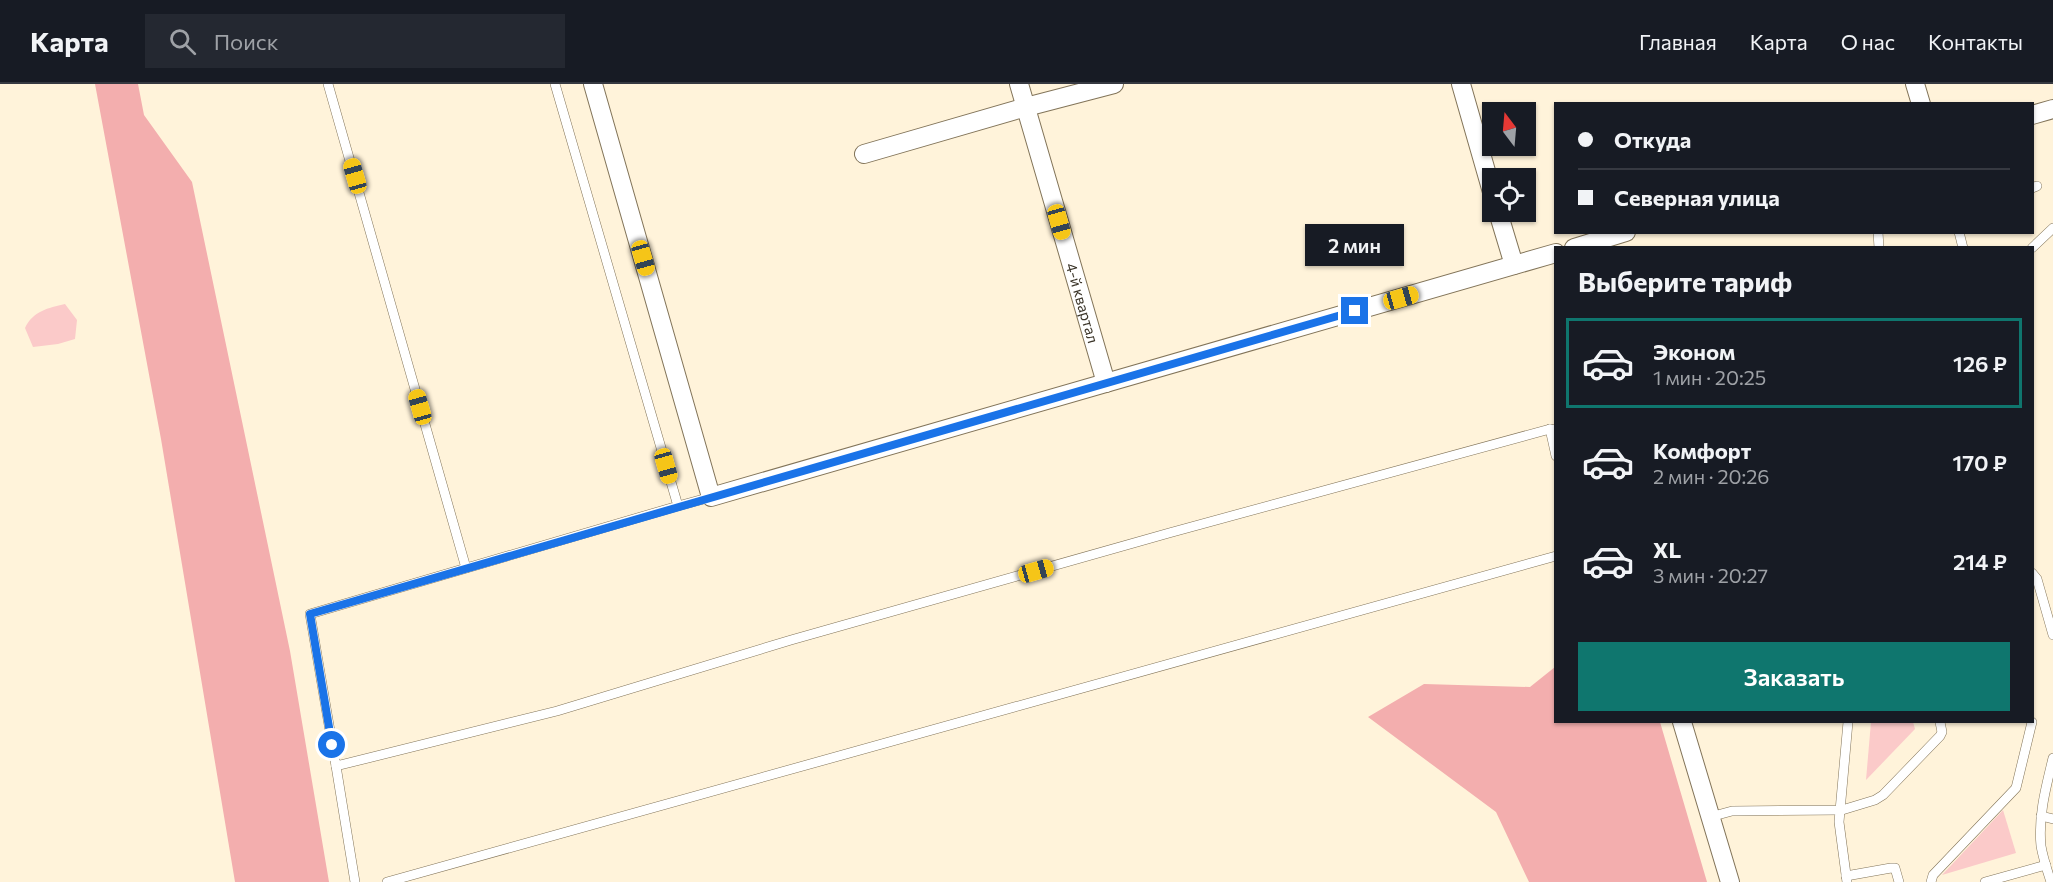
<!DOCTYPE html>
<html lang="ru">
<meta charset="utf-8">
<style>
:root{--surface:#171b24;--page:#242831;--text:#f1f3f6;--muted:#9ea1a6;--line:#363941;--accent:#0f766e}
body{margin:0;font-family:Commissioner,sans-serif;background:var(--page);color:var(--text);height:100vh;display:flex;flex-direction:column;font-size:22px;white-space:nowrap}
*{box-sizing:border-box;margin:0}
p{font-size:20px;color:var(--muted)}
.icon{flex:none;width:33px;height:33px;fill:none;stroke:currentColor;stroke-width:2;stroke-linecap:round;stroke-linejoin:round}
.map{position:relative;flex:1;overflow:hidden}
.sheet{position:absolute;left:1554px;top:162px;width:480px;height:477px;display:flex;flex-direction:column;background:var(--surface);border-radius:0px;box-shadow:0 2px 4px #0004}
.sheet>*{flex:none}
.hud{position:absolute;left:1554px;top:18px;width:480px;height:132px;border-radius:0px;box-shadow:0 2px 4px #0004;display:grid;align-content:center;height:132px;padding:0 24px;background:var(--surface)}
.needle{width:39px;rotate:344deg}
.fabs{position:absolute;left:1482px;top:18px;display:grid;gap:12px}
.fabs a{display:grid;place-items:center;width:54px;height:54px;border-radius:0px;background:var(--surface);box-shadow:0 2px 4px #0004;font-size:30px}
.end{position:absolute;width:27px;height:27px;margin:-14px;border:8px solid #1a73e8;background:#fff;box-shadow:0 0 0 3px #fff}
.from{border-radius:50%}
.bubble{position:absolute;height:42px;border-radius:0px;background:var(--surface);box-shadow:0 2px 4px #0004;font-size:20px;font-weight:600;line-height:42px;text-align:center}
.car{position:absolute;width:18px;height:36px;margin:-18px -9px;border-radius:8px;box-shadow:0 0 4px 2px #0007;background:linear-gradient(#f5c518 24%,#345 0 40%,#f5c518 0 76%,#345 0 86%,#f5c518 0)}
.hud b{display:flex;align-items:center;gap:21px;height:57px;font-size:22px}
.hud b+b{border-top:2px solid var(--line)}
.hud i{width:15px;height:15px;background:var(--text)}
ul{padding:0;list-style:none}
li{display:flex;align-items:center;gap:18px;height:90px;margin:0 12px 9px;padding:0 12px;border:3px solid transparent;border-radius:0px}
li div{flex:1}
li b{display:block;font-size:22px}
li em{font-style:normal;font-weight:600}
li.current{border-color:var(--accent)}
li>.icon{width:54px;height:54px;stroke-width:1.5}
h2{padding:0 24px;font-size:27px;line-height:72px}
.cta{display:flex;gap:12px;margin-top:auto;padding:12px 24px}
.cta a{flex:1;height:69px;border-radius:0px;background:var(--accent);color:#fff;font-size:24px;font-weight:600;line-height:69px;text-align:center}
header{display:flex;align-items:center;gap:36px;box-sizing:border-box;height:84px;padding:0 30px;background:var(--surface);border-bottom:2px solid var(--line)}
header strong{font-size:28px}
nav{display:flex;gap:33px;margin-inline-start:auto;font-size:21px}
.search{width:420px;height:54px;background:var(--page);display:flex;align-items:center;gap:15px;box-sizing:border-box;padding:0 21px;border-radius:0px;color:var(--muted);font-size:22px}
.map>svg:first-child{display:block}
</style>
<header>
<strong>Карта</strong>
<div class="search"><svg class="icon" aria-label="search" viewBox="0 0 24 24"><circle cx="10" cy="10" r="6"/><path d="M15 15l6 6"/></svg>Поиск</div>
<nav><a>Главная</a><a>Карта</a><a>О нас</a><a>Контакты</a></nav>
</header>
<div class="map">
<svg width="2053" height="798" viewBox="0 0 2053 798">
<rect width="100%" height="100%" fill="#fff3da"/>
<g fill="#fbcac9">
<path d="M65,220L77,236L75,255L58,260L33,263L25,244C33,227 48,224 65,220Z"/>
<path d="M1871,638H1913L1915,645L1866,696Z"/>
<path d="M2003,726L2016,769L1942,791Z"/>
</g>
<g fill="#f3aeae">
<path d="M95,0H138L144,31L192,98L290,567L329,798H235L161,355Z"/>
<path d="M1555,583L1556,638H1660L1707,798H1529L1496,728L1368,633L1424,600L1530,603Z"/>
</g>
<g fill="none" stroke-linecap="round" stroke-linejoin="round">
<g stroke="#827459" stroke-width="10">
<g id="service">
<path d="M328,0L466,484"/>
<path d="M555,0L678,422L310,530L336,682L557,627L791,556L1169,449L1550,345L1556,346"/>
<path d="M2032,104L2037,102"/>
<path d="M1878,148L1879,164"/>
<path d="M1959,148L1963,164"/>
<path d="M2032,164L2053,144"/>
<path d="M1550,345L1556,372"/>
<path d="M678,422L711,413"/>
<path d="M2032,489L2037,495L2053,551"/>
<path d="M336,682L355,798"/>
<path d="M2041,732L2053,735"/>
<path d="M1710,733L1732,727L1842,726L1875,716L1883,711L1940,652L1942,648L1940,638"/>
<path d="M1846,792L1891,784H1895L1899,798"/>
<path d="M387,798L1556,472"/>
<path d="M1847,798L1839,738L1848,638"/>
<path d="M1931,798L1933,791L2016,704L2032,638"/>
<path d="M1985,798L2046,781"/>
<path d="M2051,798C2047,786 2043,774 2041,762C2038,732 2046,703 2053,674"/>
</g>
</g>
<g stroke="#827459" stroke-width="20">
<g id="minor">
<path d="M593,0L711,413L1556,169"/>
<path id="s1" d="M1019,0L1106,299"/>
<path d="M1461,0L1492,108"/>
<path d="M1915,0L1921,20"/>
<path d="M2032,31L2053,25"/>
<path d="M864,70L1026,23L1114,0"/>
<path d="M1498,128L1514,181"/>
<path d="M1574,164L1626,148"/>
<path d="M1682,638L1730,798"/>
</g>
</g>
<use href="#service" stroke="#fff" stroke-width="9"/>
<use href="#minor" stroke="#fff" stroke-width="18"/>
</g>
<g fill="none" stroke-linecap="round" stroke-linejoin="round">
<path stroke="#1a73e8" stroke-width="8" d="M332,661L310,530L1355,227"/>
</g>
<g text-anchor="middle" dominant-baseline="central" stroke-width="5" stroke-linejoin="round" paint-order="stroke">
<g font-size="15" fill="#3c362a" stroke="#fff">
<text stroke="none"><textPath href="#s1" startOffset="228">4-й квартал</textPath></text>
</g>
</g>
</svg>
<div class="fabs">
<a><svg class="needle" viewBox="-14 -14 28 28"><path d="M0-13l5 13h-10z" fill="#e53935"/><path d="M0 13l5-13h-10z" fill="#9ea1a6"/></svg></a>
<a><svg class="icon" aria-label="locate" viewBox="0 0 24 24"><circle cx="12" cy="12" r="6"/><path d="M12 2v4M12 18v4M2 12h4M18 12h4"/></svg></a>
</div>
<i class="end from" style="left:332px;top:661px"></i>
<i class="end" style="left:1355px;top:227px"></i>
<div class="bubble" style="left:1305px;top:140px;width:99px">2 мин</div>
<i class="car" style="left:355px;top:92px;rotate:344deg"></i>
<i class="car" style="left:1059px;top:138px;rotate:164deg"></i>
<i class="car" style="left:643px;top:174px;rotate:164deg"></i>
<i class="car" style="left:1401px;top:214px;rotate:74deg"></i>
<i class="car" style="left:420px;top:323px;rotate:344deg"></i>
<i class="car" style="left:666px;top:382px;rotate:164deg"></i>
<i class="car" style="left:1036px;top:487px;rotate:74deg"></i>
<div class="hud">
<b><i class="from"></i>Откуда</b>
<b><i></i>Северная улица</b>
</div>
<section class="sheet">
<h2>Выберите тариф</h2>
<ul>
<li class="current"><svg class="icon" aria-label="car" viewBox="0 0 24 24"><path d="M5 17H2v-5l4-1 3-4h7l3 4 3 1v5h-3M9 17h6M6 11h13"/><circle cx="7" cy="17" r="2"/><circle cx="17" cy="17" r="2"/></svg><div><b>Эконом</b><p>1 мин · 20:25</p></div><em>126 ₽</em></li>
<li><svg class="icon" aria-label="car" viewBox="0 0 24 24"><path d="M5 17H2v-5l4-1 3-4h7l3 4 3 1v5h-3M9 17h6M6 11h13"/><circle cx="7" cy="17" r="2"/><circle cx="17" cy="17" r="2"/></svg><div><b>Комфорт</b><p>2 мин · 20:26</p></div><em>170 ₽</em></li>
<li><svg class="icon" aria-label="car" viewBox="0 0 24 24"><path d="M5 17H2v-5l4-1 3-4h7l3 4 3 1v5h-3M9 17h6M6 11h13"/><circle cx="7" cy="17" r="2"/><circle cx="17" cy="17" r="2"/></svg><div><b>XL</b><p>3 мин · 20:27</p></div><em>214 ₽</em></li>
</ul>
<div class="cta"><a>Заказать</a></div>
</section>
</div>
